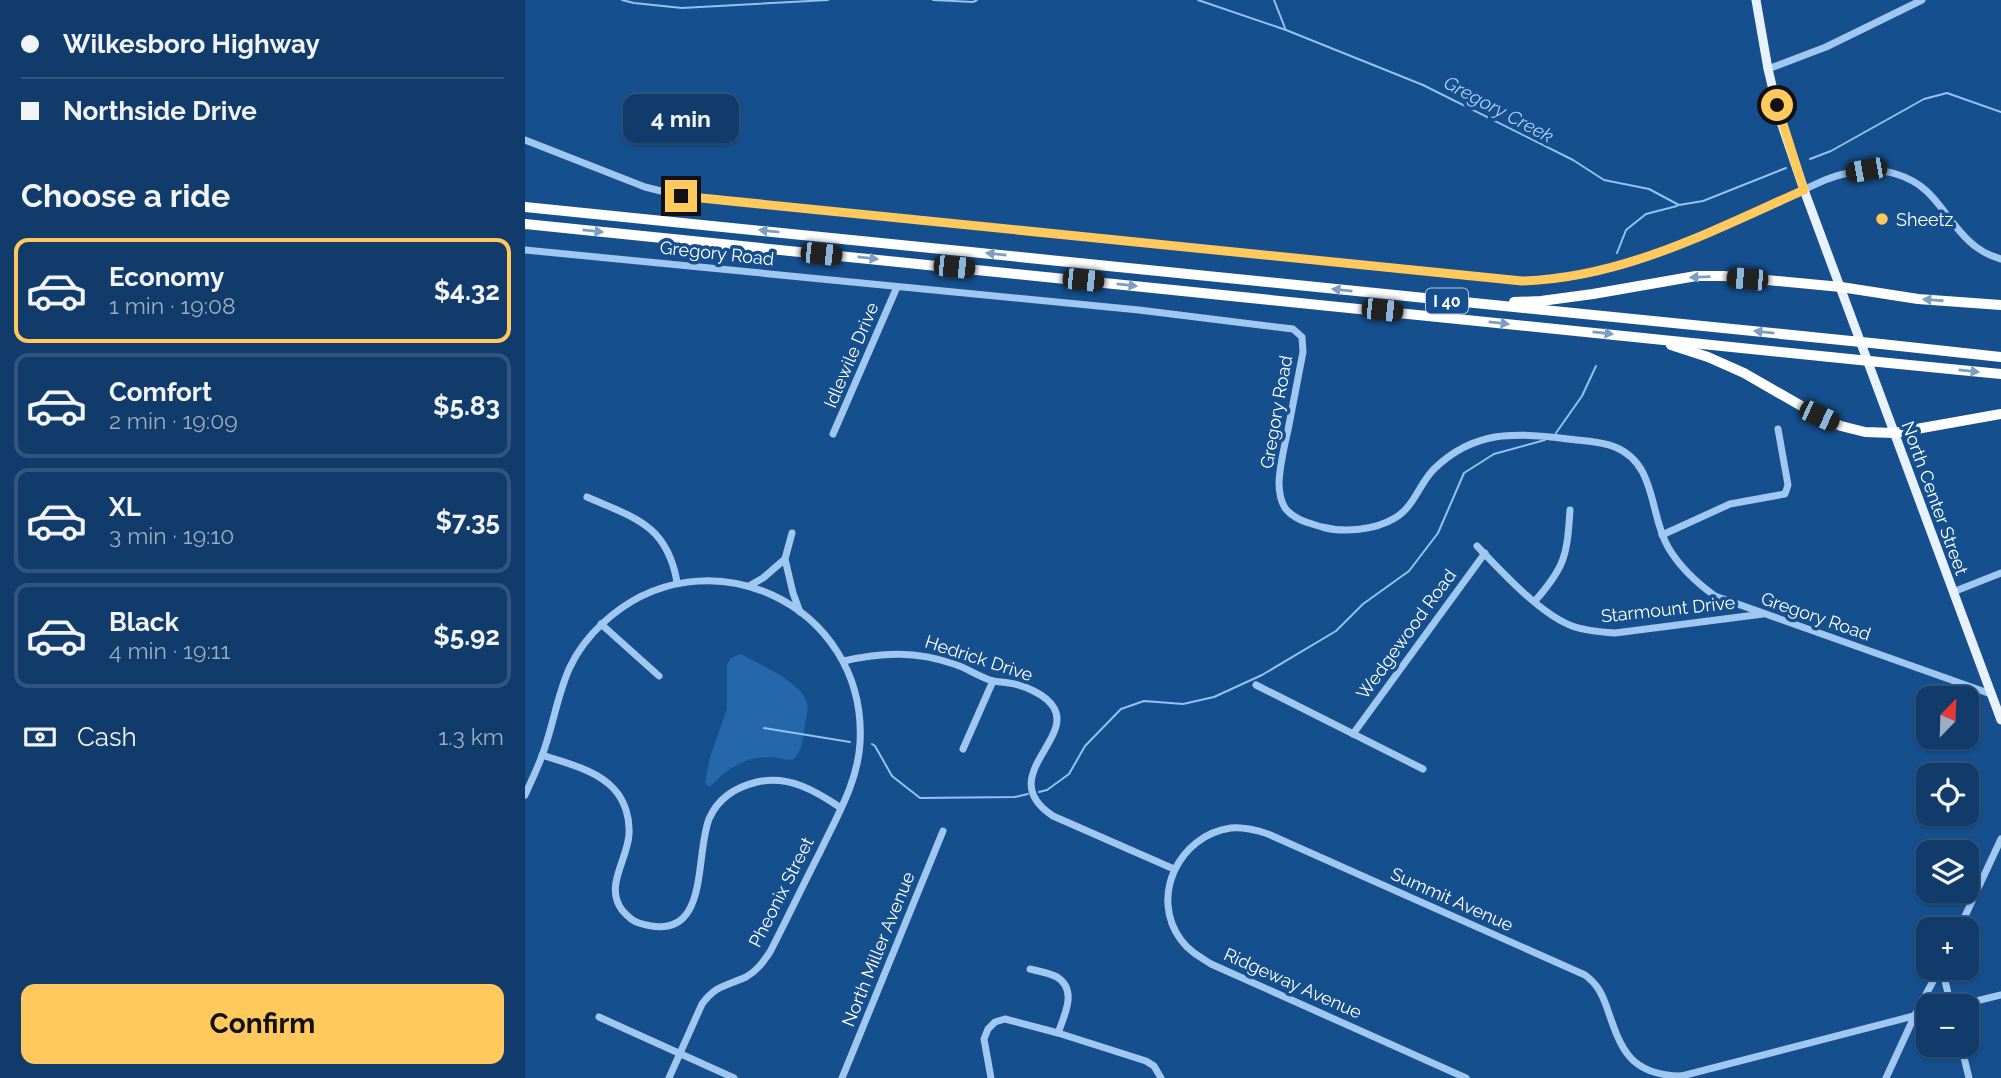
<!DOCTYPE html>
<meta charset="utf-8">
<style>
:root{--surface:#103b6a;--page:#194270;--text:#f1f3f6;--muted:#9cadc1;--line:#30557e;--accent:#ffc95e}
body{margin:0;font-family:Raleway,sans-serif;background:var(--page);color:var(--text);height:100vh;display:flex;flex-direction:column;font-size:26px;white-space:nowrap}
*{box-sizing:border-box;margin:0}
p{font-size:23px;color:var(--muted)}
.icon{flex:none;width:38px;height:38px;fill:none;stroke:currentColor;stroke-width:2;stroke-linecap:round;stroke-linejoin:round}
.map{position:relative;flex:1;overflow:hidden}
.drawer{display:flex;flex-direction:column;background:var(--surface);width:525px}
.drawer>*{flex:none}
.top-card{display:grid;align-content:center;height:154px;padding:0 21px;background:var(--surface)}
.needle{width:46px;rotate:23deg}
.controls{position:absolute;left:1391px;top:686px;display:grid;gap:14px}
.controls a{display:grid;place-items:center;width:63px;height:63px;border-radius:14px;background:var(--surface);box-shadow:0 2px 5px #0004,0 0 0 2px var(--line);font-size:35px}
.end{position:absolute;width:32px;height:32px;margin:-16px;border:9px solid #ffc95e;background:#111;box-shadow:0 0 0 4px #111}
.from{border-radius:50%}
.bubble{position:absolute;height:49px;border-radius:14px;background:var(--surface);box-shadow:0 2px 5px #0004,0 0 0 2px var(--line);font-size:23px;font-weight:700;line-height:49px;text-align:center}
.car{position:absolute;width:21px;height:42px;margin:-21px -10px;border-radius:9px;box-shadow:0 0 5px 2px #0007;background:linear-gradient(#222 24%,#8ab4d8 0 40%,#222 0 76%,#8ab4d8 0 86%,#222 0)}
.top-card b{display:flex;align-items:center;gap:24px;height:66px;font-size:26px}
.top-card b+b{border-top:2px solid var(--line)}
.top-card i{width:18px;height:18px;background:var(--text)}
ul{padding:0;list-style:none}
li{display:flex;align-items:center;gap:21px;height:105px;margin:0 14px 10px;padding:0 7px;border:4px solid var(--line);border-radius:14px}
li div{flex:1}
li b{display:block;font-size:26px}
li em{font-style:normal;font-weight:700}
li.on{border-color:var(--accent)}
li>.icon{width:63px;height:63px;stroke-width:1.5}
h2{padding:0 21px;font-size:32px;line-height:84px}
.pay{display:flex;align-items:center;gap:18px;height:77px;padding:0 21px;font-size:26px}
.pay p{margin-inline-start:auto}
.button{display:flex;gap:14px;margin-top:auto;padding:14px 21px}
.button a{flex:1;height:80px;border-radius:14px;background:var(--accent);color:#111;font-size:28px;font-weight:700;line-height:80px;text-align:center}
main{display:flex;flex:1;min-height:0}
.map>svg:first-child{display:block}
</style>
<main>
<section class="drawer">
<div class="top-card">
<b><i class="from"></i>Wilkesboro Highway</b>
<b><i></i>Northside Drive</b>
</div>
<h2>Choose a ride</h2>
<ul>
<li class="on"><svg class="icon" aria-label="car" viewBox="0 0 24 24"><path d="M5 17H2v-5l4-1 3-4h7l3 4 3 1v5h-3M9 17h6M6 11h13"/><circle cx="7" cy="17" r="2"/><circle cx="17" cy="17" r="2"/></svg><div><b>Economy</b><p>1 min · 19:08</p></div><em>$4.32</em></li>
<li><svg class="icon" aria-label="car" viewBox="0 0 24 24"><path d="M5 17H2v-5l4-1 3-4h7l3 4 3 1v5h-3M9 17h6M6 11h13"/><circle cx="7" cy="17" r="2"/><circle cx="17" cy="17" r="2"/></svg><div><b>Comfort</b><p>2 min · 19:09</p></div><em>$5.83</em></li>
<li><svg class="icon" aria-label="car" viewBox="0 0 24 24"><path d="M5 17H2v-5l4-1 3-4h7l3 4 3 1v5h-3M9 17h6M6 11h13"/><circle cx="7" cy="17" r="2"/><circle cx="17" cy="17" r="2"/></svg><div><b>XL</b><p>3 min · 19:10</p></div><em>$7.35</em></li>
<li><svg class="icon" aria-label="car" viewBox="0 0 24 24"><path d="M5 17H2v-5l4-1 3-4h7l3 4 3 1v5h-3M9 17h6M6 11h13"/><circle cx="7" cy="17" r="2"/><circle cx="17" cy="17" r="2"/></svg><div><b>Black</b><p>4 min · 19:11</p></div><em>$5.92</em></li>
</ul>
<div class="pay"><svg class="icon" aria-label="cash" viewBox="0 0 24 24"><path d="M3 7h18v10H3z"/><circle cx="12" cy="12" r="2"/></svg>Cash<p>1.3 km</p></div>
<div class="button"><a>Confirm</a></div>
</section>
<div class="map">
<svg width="1476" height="1078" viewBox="0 0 1476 1078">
<rect width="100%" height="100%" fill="#154f8d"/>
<path fill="#2467aa" d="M216,654C234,664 277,682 282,703C284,712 280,722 279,731C278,741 276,754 267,760C259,760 252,757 244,757C229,756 213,763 201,772C194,777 190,783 184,787L180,782L185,757L202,709V664L206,658Z"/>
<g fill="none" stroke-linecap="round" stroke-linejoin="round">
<g stroke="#91c3f3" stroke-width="2">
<path d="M97,0L109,3L157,8L303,0"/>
<path d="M408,0L448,2L452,0"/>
<path d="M673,0L761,30L898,85L1048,160L1079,180L1124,189L1154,205L1178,201L1261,168"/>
<path d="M749,0L760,28"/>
<path d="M1285,159L1306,151L1399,99L1422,93L1476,112"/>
<path d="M1092,253L1101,230L1121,214L1152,206"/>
<path d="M1031,433L1057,396L1071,366"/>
<path d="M239,728L325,742"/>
<path d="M347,744L350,746L367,776L395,798L490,797L503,794"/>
<path d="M514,792L522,790L544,774L560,746L596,709L619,701L658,704L689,697L737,675L811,631L838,604L884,571L913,533L939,473L969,454L1020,440"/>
</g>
<g stroke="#9fc7f0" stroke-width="7">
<path d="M1243,69L1301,47L1397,0"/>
<path d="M0,140L120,187L156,196L997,281C1037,280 1079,272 1117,259C1168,242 1216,218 1264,197C1284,188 1302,177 1323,173C1340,169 1355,169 1371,174C1411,186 1417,216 1444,241C1452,249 1465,256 1476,259"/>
<path d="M0,250L614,310L768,329L777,337L778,352C773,378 768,404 763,430C759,447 755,465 754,482C754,491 755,500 760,508C769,520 784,523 797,527C819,533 850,530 870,518C889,507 894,484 909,469C949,430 991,432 1043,439C1059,441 1076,441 1090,447C1132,464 1124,514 1143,547C1154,566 1172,583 1190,596L1466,694"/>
<path d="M308,434L372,287"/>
<path d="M62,497C110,518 142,525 152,582"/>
<path d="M1137,535L1205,504L1260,494L1263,485L1253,429"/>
<path d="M952,546C976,571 1015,614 1047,626C1061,631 1075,632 1090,633L1238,614"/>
<path d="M260,559L268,593L275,612"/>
<path d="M224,586L238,578L260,559L267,533"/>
<path d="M1428,592L1476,573"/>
<path d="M1010,601C1040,567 1042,556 1045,510"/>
<path d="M76,624L134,676"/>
<path d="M319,661C357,652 392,651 429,664C442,668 454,677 468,681C473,682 479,682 484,683C498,685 521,694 529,708C548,740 470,778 528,816L649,869"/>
<path d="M731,685L898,769"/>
<path d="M828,734L960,553"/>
<path d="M438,749L468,681"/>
<path d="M17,755C41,763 72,770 89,789C100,801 105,818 104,834C103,859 79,886 97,910C102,916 107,921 114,923C186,946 169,858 184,819C193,798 211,787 232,782C264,775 291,791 316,808"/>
<path d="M0,795C6,782 12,769 17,756C36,704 33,664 78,623C180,528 343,604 335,743C333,782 311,818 295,852C278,885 262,919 245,952C238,962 232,971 221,977C201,986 191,985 177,1004L144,1078"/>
<path d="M1434,929L1476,839"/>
<path d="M1417,968L1426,1006"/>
<path d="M505,969C513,971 524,973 532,977C553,990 539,1016 533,1033"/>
<path d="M1431,1006L1476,995"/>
<path d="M74,1017L209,1078"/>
<path d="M1436,1045L1444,1078"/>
<path d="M1153,1077L1404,1012"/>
<path d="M317,1078L418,831"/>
<path d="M466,1078L459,1039L463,1029L470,1022L480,1019L533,1033L621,1061L629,1066L636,1078"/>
<path d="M941,1078L686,964C675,957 664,951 656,940C624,897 654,835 706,828C719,827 731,830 743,834L1060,975C1072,984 1076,992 1081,1005C1096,1049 1104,1075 1156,1076"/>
<path d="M1361,1078L1390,1015L1415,968"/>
</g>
<path stroke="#e8f2ff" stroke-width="9" d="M1231,0L1243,69L1255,119L1279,190L1476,720"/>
<g stroke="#fff" stroke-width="10">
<path d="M0,207L1306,339"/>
<path d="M0,224L1305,357"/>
<path d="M989,302L1016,301L1068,294L1171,276H1199L1316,287L1393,299L1476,305"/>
<path d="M1356,344L1476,357"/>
<path d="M1146,345L1183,357L1219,373L1294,416L1316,426L1340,432L1369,433L1476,414"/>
<path d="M1364,363L1476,374"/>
</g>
<g stroke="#fff" stroke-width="10">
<path d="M1306,339L1356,344"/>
<path d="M1305,357L1364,363"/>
</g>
</g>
<defs><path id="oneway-solid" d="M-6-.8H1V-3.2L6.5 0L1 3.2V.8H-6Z" transform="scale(1.75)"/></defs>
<g fill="#7e9ec0">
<use href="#oneway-solid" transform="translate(68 231) rotate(6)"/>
<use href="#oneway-solid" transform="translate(244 231) rotate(-174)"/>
<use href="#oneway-solid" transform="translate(471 254) rotate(-174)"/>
<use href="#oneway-solid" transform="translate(343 258) rotate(6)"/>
<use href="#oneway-solid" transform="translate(1175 277) rotate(178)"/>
<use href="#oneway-solid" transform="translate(602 285) rotate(6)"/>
<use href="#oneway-solid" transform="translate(817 290) rotate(-174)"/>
<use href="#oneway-solid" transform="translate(1408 300) rotate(-176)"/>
<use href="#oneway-solid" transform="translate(974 323) rotate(6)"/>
<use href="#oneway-solid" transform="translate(1239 332) rotate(-174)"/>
<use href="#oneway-solid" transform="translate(1078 333) rotate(6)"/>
<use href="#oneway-solid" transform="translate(1444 371) rotate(6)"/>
</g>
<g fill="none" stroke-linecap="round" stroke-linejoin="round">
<path stroke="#ffc95e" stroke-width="9" d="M156,196L997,281C1098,278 1189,230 1279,190L1252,105"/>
</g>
<circle fill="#ffc95e" stroke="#154f8d" stroke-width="2.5" cx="1357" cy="219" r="7"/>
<g text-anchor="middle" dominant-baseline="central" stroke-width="7" stroke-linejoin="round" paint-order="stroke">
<rect fill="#154f8d" stroke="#b9cadd" stroke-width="2" x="901" y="288.5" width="42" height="25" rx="5"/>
<g font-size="16" font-weight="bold" fill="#fff">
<text x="922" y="301">I 40</text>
</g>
<g font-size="18" fill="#fff" stroke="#154f8d" text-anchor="start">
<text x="1371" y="219">Sheetz</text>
</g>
<g font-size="18" fill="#fff" stroke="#154f8d">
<text transform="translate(192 253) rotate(6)">Gregory Road</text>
<text transform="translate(326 355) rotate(-67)">Idlewile Drive</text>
<text transform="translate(751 412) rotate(-80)">Gregory Road</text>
<text transform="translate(1410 498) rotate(70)">North Center Street</text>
<text transform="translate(1143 609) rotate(-6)">Starmount Drive</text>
<text transform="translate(1291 616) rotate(19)">Gregory Road</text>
<text transform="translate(881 634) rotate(-54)">Wedgewood Road</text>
<text transform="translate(454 658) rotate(18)">Hedrick Drive</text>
<text transform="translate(256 892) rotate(-63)">Pheonix Street</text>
<text transform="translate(927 899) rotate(24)">Summit Avenue</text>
<text transform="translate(353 949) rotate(-68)">North Miller Avenue</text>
<text transform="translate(768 983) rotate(24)">Ridgeway Avenue</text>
</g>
<g font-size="19" font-style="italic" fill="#abd1f7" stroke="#154f8d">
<text transform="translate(974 109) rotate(28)">Gregory Creek</text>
</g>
</g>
</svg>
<div class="controls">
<a><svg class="needle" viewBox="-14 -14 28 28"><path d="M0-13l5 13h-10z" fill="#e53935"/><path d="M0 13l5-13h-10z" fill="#9cadc1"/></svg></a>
<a><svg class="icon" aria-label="locate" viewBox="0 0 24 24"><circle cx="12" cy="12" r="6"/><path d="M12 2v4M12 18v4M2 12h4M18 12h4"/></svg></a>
<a><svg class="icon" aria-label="layers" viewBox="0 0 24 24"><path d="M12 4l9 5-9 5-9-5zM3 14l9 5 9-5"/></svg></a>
<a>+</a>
<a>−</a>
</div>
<i class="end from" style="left:1252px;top:105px"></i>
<i class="end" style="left:156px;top:196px"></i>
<div class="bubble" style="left:98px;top:94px;width:116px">4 min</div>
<i class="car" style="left:1341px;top:170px;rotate:260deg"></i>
<i class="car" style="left:296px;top:254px;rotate:96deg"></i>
<i class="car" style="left:429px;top:267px;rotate:96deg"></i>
<i class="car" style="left:1222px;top:279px;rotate:275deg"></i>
<i class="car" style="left:558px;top:280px;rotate:96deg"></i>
<i class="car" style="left:857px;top:310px;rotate:96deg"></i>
<i class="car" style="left:1294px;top:416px;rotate:115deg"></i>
</div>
</main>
